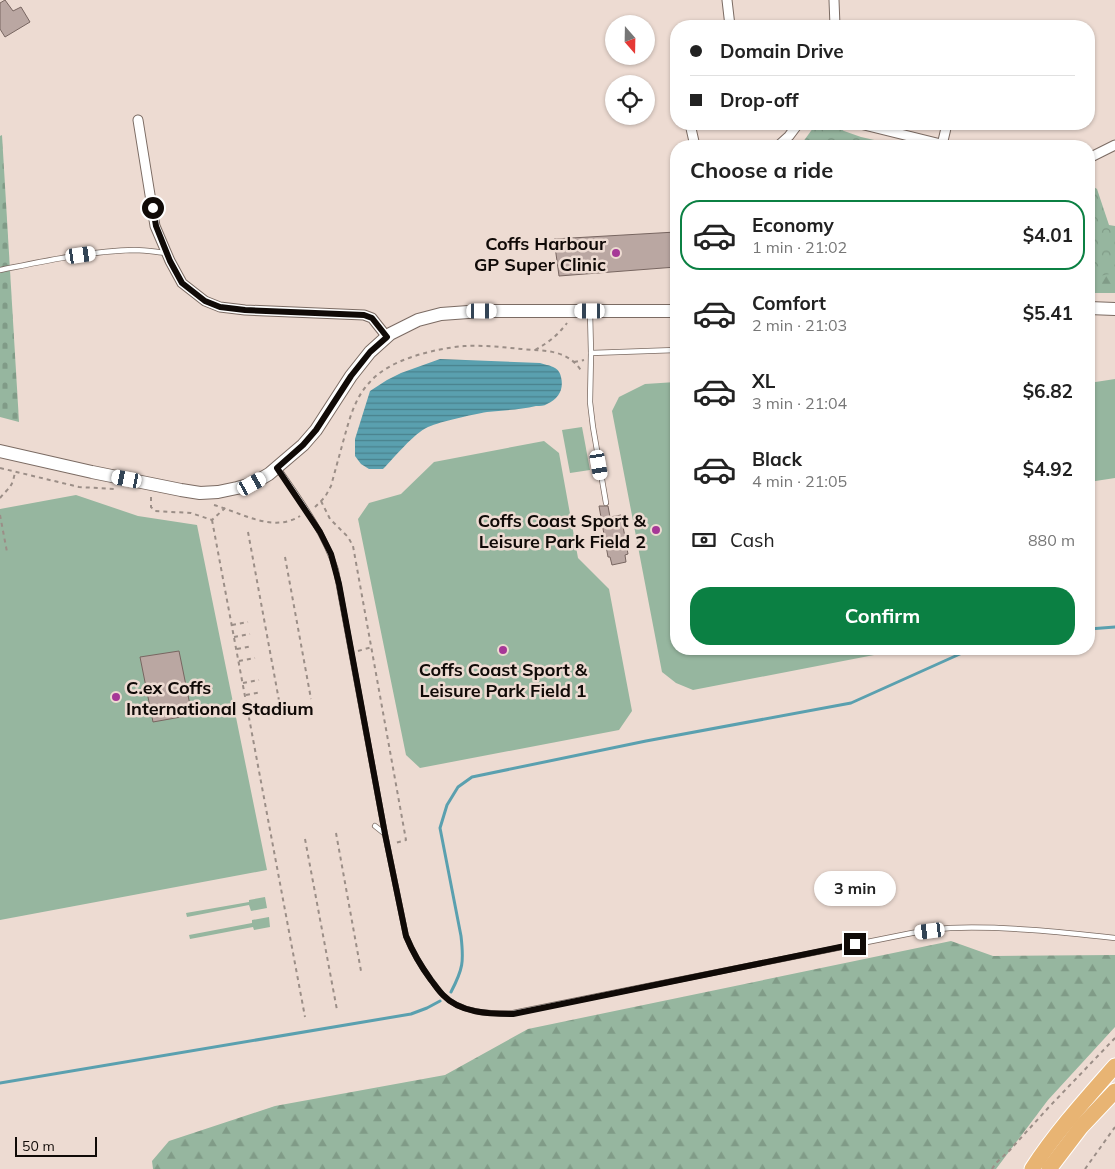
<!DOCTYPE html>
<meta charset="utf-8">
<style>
:root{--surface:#fff;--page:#f2f2f2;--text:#222;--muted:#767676;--line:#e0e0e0;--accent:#0b8043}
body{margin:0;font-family:Mulish,sans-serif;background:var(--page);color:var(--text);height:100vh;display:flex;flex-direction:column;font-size:19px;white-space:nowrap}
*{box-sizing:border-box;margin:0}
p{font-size:16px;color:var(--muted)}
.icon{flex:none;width:28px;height:28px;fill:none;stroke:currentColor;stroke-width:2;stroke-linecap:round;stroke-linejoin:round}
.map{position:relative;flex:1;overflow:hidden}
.drawer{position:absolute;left:670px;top:140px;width:425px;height:515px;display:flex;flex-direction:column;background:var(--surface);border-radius:20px;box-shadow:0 1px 4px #0004}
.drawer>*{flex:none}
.top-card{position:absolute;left:670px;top:20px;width:425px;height:110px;border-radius:20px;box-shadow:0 1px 4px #0004;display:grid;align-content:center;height:110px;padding:0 20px;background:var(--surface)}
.needle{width:32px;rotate:160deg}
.fabs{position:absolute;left:605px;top:15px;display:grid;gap:10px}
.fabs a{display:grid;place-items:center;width:50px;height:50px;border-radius:50%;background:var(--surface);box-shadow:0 1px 4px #0004;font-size:25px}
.scale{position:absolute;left:15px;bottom:12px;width:82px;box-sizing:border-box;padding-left:5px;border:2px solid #100a07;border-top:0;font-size:14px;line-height:18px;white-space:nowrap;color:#100a07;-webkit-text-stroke:4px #eddbd2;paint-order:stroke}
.end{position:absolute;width:22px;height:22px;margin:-11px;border:6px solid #100a07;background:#fff;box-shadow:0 0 0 2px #fff}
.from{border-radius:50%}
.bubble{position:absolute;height:35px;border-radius:18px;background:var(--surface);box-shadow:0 1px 4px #0004;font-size:16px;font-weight:700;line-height:35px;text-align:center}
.car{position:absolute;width:15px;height:30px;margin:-15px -8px;border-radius:6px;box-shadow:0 0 4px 1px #0007;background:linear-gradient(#fff 24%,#345 0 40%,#fff 0 76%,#345 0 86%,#fff 0)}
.top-card b{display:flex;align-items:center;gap:18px;height:48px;font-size:19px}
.top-card b+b{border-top:1px solid var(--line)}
.top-card i{width:12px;height:12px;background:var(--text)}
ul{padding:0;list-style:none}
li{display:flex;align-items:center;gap:15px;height:70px;margin:0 10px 8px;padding:0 10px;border:2px solid transparent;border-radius:20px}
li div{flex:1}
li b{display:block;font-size:19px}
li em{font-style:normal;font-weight:700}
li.active{border-color:var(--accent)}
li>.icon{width:45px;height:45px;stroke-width:1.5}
h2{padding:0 20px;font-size:22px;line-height:60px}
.pay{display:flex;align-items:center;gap:12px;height:55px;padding:0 20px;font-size:19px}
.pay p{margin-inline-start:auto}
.button{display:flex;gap:10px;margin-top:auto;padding:10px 20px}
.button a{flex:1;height:58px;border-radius:20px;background:var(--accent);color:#fff;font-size:20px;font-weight:700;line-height:58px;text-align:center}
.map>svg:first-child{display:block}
</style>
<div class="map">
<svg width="1115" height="1169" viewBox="0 0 1115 1169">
<defs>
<pattern id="forest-firs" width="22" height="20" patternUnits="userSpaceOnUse" patternTransform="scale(1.25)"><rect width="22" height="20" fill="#96b69f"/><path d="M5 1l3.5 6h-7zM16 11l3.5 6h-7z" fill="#809b87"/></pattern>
<pattern id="cemetery-stones" width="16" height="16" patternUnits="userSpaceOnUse" patternTransform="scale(1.25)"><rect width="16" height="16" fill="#96b69f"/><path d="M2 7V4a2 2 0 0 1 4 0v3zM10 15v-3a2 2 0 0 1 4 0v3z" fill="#809b87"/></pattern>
<pattern id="park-crowns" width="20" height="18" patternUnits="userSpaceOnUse" patternTransform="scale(1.25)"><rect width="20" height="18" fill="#96b69f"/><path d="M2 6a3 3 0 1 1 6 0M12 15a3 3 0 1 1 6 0" fill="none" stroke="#809b87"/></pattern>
<pattern id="water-rules" width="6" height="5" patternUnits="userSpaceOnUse" patternTransform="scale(1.25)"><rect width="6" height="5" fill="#5aa0af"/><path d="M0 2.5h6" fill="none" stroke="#49818c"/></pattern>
</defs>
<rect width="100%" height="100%" fill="#eddbd2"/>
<g fill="#96b69f">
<path d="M1115,379V478L1089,482V383Z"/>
<path d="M676,382V649H905L693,690L676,683L662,672L612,411L619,397L645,384Z"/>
<path d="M582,427L590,470L570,473L562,430Z"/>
<path d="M544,441L559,453L578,558L609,589L632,711L619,730L420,768L406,755L358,519L369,503L401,494L434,462Z"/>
<path d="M76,495L138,516L197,525L267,870L0,920V509Z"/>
<path d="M265,897L267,908L251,911L249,905L187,917L186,913L249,902V900Z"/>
<path d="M269,917L270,927L254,930L253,927L190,939L189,935L252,923V920Z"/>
</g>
<g fill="url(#forest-firs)">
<path d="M1089,193L1102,224L1115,233V293H1089Z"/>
<path d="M951,941L993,956L1115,955V1027L1048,1100L996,1169H153L152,1161L169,1141L275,1106L445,1075L528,1029Z"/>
</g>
<path fill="url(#cemetery-stones)" d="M2,135L19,422L0,417V136Z"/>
<g fill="url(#park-crowns)">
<path d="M816,124H832L844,131L861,137L901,146H800Z"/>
<path d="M1089,184L1097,189L1109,225L1115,226V273L1089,278Z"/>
</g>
<path fill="url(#water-rules)" d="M440,359L540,363C549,366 559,366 561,377C564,389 559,399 547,404C544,406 540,406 536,406C520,410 503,410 487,412C471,415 442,421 428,427C413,434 395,457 383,469H369L361,464L355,456V439L370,391L387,380L401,373Z"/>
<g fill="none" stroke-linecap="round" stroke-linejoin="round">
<g stroke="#5aa0af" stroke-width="3">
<path d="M1089,629L1115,627"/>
<path d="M451,992C463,969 464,962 461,936L440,828L447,805L458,787L472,777L646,741L851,703L971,649"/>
<path d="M0,1083L411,1014L427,1008L440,1001"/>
</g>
</g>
<g fill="#baa7a2" stroke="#786661">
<path d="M5,0L13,11L21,7L30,22L5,37L0,29V3Z"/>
<path d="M676,232V267L559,276L554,239Z"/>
<path d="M599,506H608L610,517L621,515L628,554L625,555L626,562L612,565L610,557H608Z"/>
<path d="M179,651L192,715L153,722L140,657Z"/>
</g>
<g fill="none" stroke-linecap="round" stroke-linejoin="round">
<g stroke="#7b6b63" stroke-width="6">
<g id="service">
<path d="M0,270C45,261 90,251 135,250C146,250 156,252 167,253"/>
<path d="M590,312L591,353L590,402L593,427L606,503"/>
<path d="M591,353L676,350"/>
<path d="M278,468C300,500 324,532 336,570L385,834L406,936C413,953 420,965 431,980C435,985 438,990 443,995C460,1013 490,1014 513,1013L912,933C924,931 937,929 950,928C1005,926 1060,932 1115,938"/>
<path d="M375,826L385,834"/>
</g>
</g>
<g stroke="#7b6b63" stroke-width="11">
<g id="minor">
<path d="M727,0L730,26"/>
<path d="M834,0L835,26"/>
<path d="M138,120L155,226L170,261L182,283L205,301L220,307L245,310L364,315L372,318L387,337"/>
<path d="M690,124L695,146"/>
<path d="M860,124L949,146"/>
<path d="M942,145L947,124"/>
<path d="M778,146L789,136L798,124"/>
<path d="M1089,158L1115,145"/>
</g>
</g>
<g stroke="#7b6b63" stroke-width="14">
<g id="secondary">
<path d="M1089,308L1115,309"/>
<path d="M0,451L92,472L181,490L200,493L218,492L237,488L252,484L269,474L303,445L316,430L351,376L370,352L390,334L418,320L441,314L482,311H676"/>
</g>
</g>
<g stroke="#fff" stroke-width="17">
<g id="trunk">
<path d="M1032,1169C1056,1132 1086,1099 1115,1066"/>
<path d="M1049,1169L1081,1127L1115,1091"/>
</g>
</g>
<g stroke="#9b8e87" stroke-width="2" stroke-dasharray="4 4" stroke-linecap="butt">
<path d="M535,350C549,342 557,336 567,323"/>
<path d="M574,362L584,360"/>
<path d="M0,468L79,487L114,489"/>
<path d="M151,497V507L155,511L191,513L212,520L225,508"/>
<path d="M0,498C10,486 12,488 15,472"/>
<path d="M321,501L330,519L348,537L353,546L406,840L395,843"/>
<path d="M214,505C242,513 273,533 300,516"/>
<path d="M315,507L325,497L331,486C335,471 339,457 343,442C349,421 354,399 369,383C389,359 434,349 464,346C482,345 502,347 521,349C545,351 568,349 582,372"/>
<path d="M0,515L7,552"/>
<path d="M212,520L305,1017"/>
<path d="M248,532L280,706"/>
<path d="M285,557L311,699"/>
<path d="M232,625L248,622"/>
<path d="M234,637L250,634"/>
<path d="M237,649L252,646"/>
<path d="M358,651L372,647"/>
<path d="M239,661L255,658"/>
<path d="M243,683L259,680"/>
<path d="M246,695L261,692"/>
<path d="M336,833L361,971"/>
<path d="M305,839L337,1010"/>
<path d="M992,1169L996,1163L1009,1151L1049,1107L1115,1038"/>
<path d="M1085,1169L1115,1127"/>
</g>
<use href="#service" stroke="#fff" stroke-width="4.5"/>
<use href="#minor" stroke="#fff" stroke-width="9"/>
<use href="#secondary" stroke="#fff" stroke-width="12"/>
<use href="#trunk" stroke="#e8b473" stroke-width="15"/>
</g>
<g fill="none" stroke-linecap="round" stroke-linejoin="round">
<path stroke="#100a07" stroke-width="6" d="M153,208L156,226L170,261L182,283L205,301L220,307L245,310L364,315L372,318L387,337L370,352L351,376L316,430L303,445L277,468L320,532L331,554L339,584L385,834L406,936C413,953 420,965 431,980C435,985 438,990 443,995C460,1013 489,1014 513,1014L855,944"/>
</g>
<g fill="#a63897" stroke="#eddbd2" stroke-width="2">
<circle cx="616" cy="253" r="5"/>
<circle cx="656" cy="530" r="5"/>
<circle cx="503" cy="650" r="5"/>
<circle cx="116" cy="697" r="5"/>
</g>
<g text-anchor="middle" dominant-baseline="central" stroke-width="5" stroke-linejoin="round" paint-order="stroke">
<g font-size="18" font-weight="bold" fill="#100a07" stroke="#eddbd2" text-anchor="end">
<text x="606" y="243">Coffs Harbour<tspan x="606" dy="21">GP Super Clinic</tspan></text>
<text x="646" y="520">Coffs Coast Sport &amp;<tspan x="646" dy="21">Leisure Park Field 2</tspan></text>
<text x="503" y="669" text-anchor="middle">Coffs Coast Sport &amp;<tspan x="503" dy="21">Leisure Park Field 1</tspan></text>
<text x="126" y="687" text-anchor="start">C.ex Coffs<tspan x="126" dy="21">International Stadium</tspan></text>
</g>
</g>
</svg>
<div class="fabs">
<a><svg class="needle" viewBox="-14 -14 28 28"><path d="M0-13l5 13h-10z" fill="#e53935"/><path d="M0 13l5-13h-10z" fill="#767676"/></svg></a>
<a><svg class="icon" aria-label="locate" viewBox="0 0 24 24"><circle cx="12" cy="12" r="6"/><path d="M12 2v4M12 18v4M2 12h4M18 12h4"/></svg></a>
</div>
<div class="scale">50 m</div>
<i class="end from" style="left:153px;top:208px"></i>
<i class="end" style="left:855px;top:944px"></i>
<div class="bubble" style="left:814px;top:871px;width:82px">3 min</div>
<i class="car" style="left:81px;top:255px;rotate:82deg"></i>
<i class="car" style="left:482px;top:311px;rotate:90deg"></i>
<i class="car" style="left:590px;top:311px;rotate:270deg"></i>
<i class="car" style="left:599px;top:465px;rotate:170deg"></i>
<i class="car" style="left:127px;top:479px;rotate:281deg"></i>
<i class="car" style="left:252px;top:484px;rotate:61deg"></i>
<i class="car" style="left:930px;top:931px;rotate:263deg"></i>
<div class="top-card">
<b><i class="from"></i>Domain Drive</b>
<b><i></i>Drop-off</b>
</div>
<section class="drawer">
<h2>Choose a ride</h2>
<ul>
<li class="active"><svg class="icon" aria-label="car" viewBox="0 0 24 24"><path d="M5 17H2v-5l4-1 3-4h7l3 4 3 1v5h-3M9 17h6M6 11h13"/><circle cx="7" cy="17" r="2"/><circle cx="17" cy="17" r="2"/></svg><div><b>Economy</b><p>1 min · 21:02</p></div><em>$4.01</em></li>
<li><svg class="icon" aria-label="car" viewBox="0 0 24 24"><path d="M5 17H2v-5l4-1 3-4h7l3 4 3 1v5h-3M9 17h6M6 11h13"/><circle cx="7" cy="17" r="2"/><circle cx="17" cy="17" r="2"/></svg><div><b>Comfort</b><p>2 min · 21:03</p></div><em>$5.41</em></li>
<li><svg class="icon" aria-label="car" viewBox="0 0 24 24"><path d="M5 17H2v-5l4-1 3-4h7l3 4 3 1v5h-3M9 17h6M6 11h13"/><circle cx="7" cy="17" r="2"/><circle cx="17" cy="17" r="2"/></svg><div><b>XL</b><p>3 min · 21:04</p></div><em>$6.82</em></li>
<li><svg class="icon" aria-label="car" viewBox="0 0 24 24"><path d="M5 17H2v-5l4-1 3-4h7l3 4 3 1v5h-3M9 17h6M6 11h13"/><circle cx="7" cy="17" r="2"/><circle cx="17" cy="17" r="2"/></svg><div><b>Black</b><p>4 min · 21:05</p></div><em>$4.92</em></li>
</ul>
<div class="pay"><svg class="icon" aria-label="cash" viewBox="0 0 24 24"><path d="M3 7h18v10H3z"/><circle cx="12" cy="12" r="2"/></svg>Cash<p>880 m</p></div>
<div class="button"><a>Confirm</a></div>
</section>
</div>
